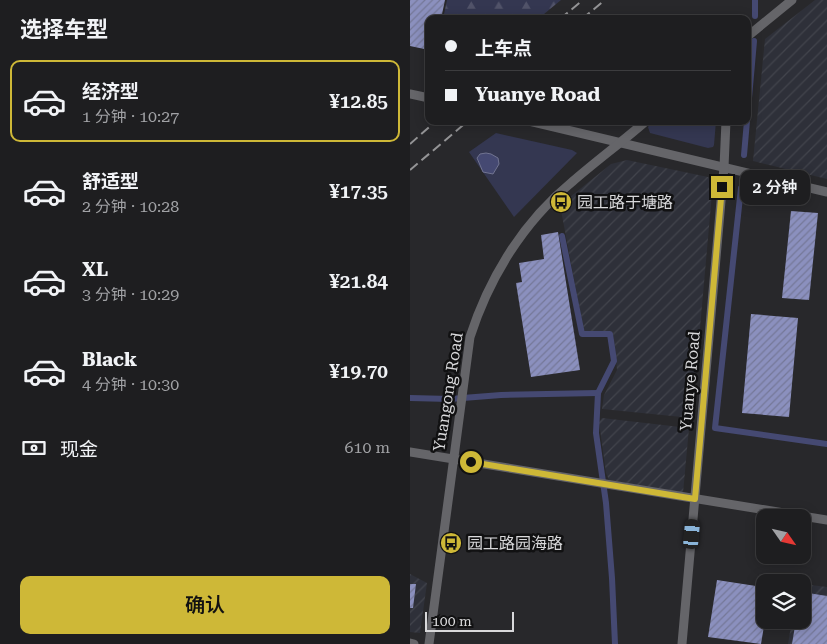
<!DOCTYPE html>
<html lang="zh">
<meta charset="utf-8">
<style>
:root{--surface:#1e1e20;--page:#262729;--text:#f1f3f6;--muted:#a1a2a5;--line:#3c3c3e;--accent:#ceb837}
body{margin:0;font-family:"Roboto Serif","Noto Sans SC",serif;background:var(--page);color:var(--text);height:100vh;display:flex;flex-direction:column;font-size:19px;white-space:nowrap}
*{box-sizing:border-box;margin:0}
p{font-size:16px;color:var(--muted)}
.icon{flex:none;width:28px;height:28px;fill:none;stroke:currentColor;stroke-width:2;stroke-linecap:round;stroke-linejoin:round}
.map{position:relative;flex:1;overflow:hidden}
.drawer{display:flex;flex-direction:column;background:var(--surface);width:410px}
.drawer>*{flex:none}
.top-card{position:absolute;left:15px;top:15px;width:326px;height:110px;border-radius:10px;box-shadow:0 2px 12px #0003,0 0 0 1px var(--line);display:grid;align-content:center;height:110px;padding:0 20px;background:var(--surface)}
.needle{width:32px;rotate:124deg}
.tools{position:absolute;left:346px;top:509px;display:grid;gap:10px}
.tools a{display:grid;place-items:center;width:55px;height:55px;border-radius:10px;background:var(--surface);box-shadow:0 2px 12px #0003,0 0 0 1px var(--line);font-size:25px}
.scale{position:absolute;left:15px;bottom:12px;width:89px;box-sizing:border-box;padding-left:5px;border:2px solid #d8d8da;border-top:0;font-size:14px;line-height:18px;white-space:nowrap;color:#d8d8da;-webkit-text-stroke:4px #111112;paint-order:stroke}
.end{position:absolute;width:22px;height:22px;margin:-11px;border:6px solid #ceb837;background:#111;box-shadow:0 0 0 2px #111}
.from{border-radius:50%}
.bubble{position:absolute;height:35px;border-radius:10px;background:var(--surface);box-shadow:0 2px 12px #0003,0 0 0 1px var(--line);font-size:16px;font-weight:600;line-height:35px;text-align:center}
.car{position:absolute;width:15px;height:30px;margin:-15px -8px;border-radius:6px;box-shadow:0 0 4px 1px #0007;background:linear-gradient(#222 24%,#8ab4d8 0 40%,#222 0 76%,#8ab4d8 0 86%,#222 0)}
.top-card b{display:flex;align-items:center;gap:18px;height:48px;font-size:19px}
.top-card b+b{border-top:1px solid var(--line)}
.top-card i{width:12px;height:12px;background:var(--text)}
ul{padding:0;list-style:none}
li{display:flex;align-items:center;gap:15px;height:82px;margin:0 10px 8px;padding:0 10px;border:2px solid transparent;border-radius:10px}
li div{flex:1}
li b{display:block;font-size:19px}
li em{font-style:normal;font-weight:600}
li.selected{border-color:var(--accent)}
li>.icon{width:45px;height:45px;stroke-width:1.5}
h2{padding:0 20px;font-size:22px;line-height:60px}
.pay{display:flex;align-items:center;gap:12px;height:55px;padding:0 20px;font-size:19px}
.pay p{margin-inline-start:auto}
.action{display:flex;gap:10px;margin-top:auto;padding:10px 20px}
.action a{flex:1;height:58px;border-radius:10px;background:var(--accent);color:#111;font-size:20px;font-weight:600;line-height:58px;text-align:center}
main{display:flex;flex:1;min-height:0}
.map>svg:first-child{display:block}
</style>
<main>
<section class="drawer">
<h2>选择车型</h2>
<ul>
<li class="selected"><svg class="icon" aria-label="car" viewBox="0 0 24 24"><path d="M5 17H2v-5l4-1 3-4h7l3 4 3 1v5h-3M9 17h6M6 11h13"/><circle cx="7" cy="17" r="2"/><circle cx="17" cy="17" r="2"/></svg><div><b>经济型</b><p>1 分钟 · 10:27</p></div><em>¥12.85</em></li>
<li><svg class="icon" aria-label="car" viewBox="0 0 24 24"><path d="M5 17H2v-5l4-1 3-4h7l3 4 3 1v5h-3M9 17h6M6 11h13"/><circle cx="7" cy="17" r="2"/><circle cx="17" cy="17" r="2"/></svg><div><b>舒适型</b><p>2 分钟 · 10:28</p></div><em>¥17.35</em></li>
<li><svg class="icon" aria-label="car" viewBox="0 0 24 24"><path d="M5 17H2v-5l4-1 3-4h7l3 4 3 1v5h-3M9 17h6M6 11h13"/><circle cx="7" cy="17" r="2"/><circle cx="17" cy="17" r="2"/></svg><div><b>XL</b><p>3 分钟 · 10:29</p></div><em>¥21.84</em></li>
<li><svg class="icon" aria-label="car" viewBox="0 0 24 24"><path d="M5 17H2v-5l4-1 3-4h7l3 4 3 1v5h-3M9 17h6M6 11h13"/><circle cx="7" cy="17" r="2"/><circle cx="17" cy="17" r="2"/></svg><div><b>Black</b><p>4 分钟 · 10:30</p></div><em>¥19.70</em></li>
</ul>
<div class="pay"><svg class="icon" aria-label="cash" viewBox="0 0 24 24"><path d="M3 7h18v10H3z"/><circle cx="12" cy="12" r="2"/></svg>现金<p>610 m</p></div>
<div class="action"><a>确认</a></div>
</section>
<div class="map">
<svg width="417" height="644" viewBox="0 0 417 644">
<defs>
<pattern id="industrial-furrows" width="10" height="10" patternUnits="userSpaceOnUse" patternTransform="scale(1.25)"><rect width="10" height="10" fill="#2e3039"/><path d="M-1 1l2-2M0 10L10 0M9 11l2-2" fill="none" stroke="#42444c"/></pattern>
<pattern id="forest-firs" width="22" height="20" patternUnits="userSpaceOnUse" patternTransform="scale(1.25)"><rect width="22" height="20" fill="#343751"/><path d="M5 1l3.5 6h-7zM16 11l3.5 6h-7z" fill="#515369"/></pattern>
<pattern id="building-hatch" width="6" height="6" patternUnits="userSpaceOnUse" patternTransform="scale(1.25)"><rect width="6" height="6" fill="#8b90be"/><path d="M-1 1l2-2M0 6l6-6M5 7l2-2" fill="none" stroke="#757898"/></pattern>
</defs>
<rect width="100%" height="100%" fill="#28282b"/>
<g fill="url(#industrial-furrows)">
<path d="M405,0H417V179L343,161L355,39Z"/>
<path d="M217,160L298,177L303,182L282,418L192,409L194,395L207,370L203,333L174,331L150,205L201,164Z"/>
<path d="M192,418L279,428L273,493L199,480L196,473L189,422Z"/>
<path d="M0,574L17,583L10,633L0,632Z"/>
<path d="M393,584L417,587V644H378L382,620H392Z"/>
</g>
<g fill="#343751">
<path d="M243,121H306L304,145L303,147L298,148L240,133L238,127Z"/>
<path d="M86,133L162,150L167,153L104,217L59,152Z"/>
</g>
<path fill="url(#forest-firs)" d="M37,0H151L128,19H33Z"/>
<path fill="#454972" stroke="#717491" d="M76,153L81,154L88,158L89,164L83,174L73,172L67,158L70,154Z"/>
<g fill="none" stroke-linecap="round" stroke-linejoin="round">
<g stroke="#454972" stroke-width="6">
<path d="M345,16V0"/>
<path d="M334,155L344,41"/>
<path d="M331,188L305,428L417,444"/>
<path d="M152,236L172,334H200L204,361L188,393L186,433L196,503L202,578L205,644"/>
<path d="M0,398L40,399L91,395L188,393"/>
</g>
</g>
<g fill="url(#building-hatch)">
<path d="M0,0H35L31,19H19V50L0,46Z"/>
<path d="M381,211L408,213L399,300L372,298Z"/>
<path d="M148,232L170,370L121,377L106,283L112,282L109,263L134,259L131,235Z"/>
<path d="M341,314L388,318L379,417L332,413Z"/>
<path d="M307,580L346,586V591L355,592V620L351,644L298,637Z"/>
<path d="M0,584H6L3,608H0Z"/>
<path d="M392,592L417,596V644H382L386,620H392Z"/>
</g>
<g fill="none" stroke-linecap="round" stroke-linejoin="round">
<g stroke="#656569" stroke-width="9">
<path d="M338,36L382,0"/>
<path d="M0,94L19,98"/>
<path d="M119,121L417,192"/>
<path d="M0,452L417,520"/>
<path d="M0,643L4,644"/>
<path d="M19,644L60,337C79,278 113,222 162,182C186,161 212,142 236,121"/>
<path d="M272,644L314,167L316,121"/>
</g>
<g stroke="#949496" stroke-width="2" stroke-dasharray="10 5" stroke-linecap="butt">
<path d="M150,19L173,0"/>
<path d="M172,19L195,0"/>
<path d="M0,144L26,121"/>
<path d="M0,170L58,121"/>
</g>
</g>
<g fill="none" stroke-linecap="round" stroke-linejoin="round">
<path stroke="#ceb837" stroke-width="6" d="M61,462L285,499L312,187"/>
</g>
<defs>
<g id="bus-disc" transform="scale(1.125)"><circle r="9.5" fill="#ceb837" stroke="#111112"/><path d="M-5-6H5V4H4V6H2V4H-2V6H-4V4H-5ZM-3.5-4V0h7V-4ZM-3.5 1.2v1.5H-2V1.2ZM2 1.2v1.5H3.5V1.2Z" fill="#111"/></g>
</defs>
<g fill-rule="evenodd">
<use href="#bus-disc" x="151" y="202"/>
<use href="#bus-disc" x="41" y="543"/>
</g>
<g text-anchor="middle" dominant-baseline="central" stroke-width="5" stroke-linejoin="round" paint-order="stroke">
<g font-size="16" fill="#d8d8da" stroke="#111112" text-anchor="start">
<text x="167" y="202">园工路于塘路</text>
<text x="57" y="543">园工路园海路</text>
</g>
<g font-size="16" fill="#d8d8da" stroke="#111112">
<text transform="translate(280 381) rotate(-85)">Yuanye Road</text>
<text transform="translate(38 392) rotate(-81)">Yuangong Road</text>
</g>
</g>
</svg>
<div class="tools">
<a><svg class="needle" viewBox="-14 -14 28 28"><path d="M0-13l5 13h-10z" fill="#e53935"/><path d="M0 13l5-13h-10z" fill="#a1a2a5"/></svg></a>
<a><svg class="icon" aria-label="layers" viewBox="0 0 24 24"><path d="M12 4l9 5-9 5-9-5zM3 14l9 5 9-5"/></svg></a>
</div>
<div class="scale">100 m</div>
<i class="end from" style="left:61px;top:462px"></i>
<i class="end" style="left:312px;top:187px"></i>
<div class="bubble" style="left:330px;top:170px;width:70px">2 分钟</div>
<i class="car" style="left:282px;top:534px;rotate:5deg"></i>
<div class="top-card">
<b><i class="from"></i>上车点</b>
<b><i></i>Yuanye Road</b>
</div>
</div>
</main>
